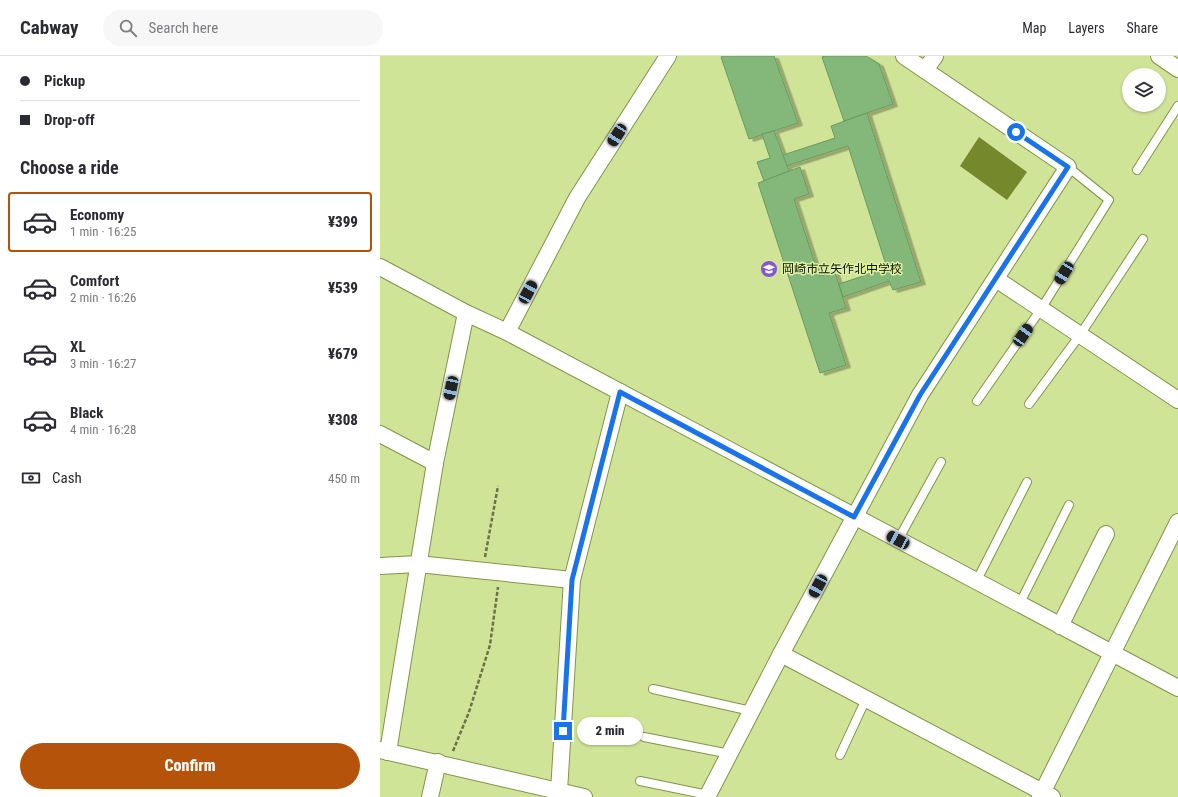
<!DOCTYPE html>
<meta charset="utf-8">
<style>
:root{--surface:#fff;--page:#f7f7f7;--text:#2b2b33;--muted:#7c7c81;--line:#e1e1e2;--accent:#b45309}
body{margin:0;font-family:"Roboto Condensed","Noto Sans JP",sans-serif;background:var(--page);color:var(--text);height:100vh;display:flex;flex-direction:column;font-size:15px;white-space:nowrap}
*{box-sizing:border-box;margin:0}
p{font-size:13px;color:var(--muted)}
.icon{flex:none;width:22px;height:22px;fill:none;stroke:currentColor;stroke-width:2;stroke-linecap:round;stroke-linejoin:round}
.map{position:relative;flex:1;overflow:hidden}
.sheet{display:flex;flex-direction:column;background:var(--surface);width:380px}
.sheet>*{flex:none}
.top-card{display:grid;align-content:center;height:88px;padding:0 20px;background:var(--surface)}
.fabs{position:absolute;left:742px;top:12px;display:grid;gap:8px}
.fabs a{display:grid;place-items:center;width:44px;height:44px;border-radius:50%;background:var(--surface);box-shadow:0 1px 3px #0004;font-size:20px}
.end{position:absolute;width:18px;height:18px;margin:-9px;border:5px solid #1a73e8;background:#fff;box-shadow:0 0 0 2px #fff}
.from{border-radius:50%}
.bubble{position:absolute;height:28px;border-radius:14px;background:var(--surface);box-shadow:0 1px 3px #0004;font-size:13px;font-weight:800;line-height:28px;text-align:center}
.car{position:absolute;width:12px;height:24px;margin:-12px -6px;border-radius:5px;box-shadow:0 0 3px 1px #0007;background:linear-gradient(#222 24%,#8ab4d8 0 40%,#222 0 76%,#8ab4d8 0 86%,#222 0)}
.top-card b{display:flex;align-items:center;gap:14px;height:38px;font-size:15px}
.top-card b+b{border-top:1px solid var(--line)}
.top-card i{width:10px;height:10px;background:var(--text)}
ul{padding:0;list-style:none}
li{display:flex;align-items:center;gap:12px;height:60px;margin:0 8px 6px;padding:0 12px;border:2px solid transparent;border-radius:4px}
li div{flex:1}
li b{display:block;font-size:15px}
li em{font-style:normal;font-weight:800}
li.active{border-color:var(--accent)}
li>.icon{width:36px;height:36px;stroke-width:1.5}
h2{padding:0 20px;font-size:18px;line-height:48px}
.pay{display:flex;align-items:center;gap:10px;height:44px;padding:0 20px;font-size:15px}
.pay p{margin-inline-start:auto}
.primary-button{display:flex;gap:8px;margin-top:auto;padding:8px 20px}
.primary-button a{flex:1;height:46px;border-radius:24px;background:var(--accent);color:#fff;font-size:16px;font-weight:800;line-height:46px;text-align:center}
header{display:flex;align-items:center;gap:24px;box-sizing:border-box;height:56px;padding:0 20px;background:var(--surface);border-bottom:1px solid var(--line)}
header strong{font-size:19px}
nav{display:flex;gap:22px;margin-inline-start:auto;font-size:14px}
.search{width:280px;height:36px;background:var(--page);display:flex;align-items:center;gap:10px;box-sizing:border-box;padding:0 14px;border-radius:22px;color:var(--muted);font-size:15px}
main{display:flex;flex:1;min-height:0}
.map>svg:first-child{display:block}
</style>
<header>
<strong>Cabway</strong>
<div class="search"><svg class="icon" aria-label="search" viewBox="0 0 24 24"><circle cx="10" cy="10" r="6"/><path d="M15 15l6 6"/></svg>Search here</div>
<nav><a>Map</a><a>Layers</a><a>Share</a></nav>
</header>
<main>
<section class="sheet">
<div class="top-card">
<b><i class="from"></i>Pickup</b>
<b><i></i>Drop-off</b>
</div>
<h2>Choose a ride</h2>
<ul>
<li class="active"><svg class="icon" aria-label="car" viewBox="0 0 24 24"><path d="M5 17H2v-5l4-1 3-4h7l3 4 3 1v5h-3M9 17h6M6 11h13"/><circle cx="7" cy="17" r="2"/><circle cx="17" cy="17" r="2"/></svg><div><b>Economy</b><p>1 min · 16:25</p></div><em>¥399</em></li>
<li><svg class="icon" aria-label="car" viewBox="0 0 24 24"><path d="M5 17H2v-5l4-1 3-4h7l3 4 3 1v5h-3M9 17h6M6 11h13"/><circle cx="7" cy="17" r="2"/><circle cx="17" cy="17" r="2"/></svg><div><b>Comfort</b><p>2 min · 16:26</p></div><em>¥539</em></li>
<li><svg class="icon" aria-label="car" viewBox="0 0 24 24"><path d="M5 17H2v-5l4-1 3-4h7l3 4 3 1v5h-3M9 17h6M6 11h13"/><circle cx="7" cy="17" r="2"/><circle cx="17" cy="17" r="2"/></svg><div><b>XL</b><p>3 min · 16:27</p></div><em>¥679</em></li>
<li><svg class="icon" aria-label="car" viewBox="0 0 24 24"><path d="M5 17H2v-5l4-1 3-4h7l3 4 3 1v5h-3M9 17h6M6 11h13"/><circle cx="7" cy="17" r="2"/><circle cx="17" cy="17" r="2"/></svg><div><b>Black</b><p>4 min · 16:28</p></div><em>¥308</em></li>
</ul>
<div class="pay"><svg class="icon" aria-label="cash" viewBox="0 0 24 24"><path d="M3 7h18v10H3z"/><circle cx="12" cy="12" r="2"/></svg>Cash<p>450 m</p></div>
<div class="primary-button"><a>Confirm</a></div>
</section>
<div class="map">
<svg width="798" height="741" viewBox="0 0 798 741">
<defs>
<filter id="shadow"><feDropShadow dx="4.5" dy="2.5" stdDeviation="0" flood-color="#0004"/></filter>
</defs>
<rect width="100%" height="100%" fill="#d0e497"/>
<path fill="#75882c" d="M599,81L647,116L627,144L580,110Z"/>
<g fill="#84b77a" stroke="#699b60" filter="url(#shadow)">
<path d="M343,0H394L418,67L369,83L341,1Z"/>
<path d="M445,0H486L499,8L513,48L464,65L442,1Z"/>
<path d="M487,57L541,226L513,234L509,225L463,241L459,228L507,212L468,90L406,110L403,99L455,82L451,70Z"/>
<path d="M394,75L409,115L384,125L377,106L390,102L382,78Z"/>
<path d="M420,111L429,138L414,143L439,220L455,216L466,252L449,257L466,309L440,317L378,127Z"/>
</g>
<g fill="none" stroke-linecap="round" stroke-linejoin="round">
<g stroke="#83944b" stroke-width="10">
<g id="lane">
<path d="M757,114L798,50"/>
<path d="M597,345L661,253L729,144L688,111"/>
<path d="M649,348L700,279L763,183"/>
<path d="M518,484L561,406"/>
<path d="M596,526L647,426"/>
<path d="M639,549L689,449"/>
<path d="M273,633L371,655"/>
<path d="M264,681L350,698"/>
<path d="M460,699L486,643"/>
<path d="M260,725L328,739"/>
</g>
</g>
<g stroke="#83944b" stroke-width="18">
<g id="street">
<path d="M779,0L798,13"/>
<path d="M545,14L555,0"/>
<path d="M0,211L86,257L127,276L798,632"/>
<path d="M616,223L798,344"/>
<path d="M127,276L197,142L288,0"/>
<path d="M0,378L55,407"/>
<path d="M0,510L38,508L192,524"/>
<path d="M680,570L726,478"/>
<path d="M401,598L672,741"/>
<path d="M0,694L204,741"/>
<path d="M8,696L55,407L86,257"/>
<path d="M179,735L192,524L240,336"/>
<path d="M50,741L58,706"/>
<path d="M327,741L401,598L540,339L688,111L524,0"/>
<path d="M660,741L798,466"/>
</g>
</g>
<g stroke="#687446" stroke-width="2.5" stroke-dasharray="4 2" stroke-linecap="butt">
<path d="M105,501L118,430"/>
<path d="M73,695L89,656L110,589L118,531"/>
</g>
<use href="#lane" stroke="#fff" stroke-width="8"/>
<use href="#street" stroke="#fff" stroke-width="16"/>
</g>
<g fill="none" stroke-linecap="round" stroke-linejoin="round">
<path stroke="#1a73e8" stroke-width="5" d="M183,675L192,524L240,336L474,461L540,339L688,111L636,76"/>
</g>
<defs>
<g id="school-disc" transform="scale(0.9)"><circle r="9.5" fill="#8955cd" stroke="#ddf1a4"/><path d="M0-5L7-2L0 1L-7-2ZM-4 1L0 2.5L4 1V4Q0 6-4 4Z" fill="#fff"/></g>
</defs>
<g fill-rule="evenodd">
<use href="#school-disc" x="389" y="213"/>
</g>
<g text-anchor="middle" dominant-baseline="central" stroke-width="3" stroke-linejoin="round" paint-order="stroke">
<g font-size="12" fill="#0e1400" stroke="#ddf1a4" text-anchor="start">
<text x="402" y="213">岡崎市立矢作北中学校</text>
</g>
</g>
</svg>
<div class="fabs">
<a><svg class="icon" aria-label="layers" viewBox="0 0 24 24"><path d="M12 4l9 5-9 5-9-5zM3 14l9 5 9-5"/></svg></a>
</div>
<i class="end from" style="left:636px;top:76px"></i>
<i class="end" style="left:183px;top:675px"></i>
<div class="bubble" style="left:197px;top:661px;width:66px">2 min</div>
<i class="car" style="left:237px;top:79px;rotate:213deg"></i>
<i class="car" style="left:684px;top:217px;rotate:212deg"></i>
<i class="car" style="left:148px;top:236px;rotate:28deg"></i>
<i class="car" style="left:643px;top:279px;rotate:35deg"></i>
<i class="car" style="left:71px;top:332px;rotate:192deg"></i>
<i class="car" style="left:518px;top:484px;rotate:298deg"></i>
<i class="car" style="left:438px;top:530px;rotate:208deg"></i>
</div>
</main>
